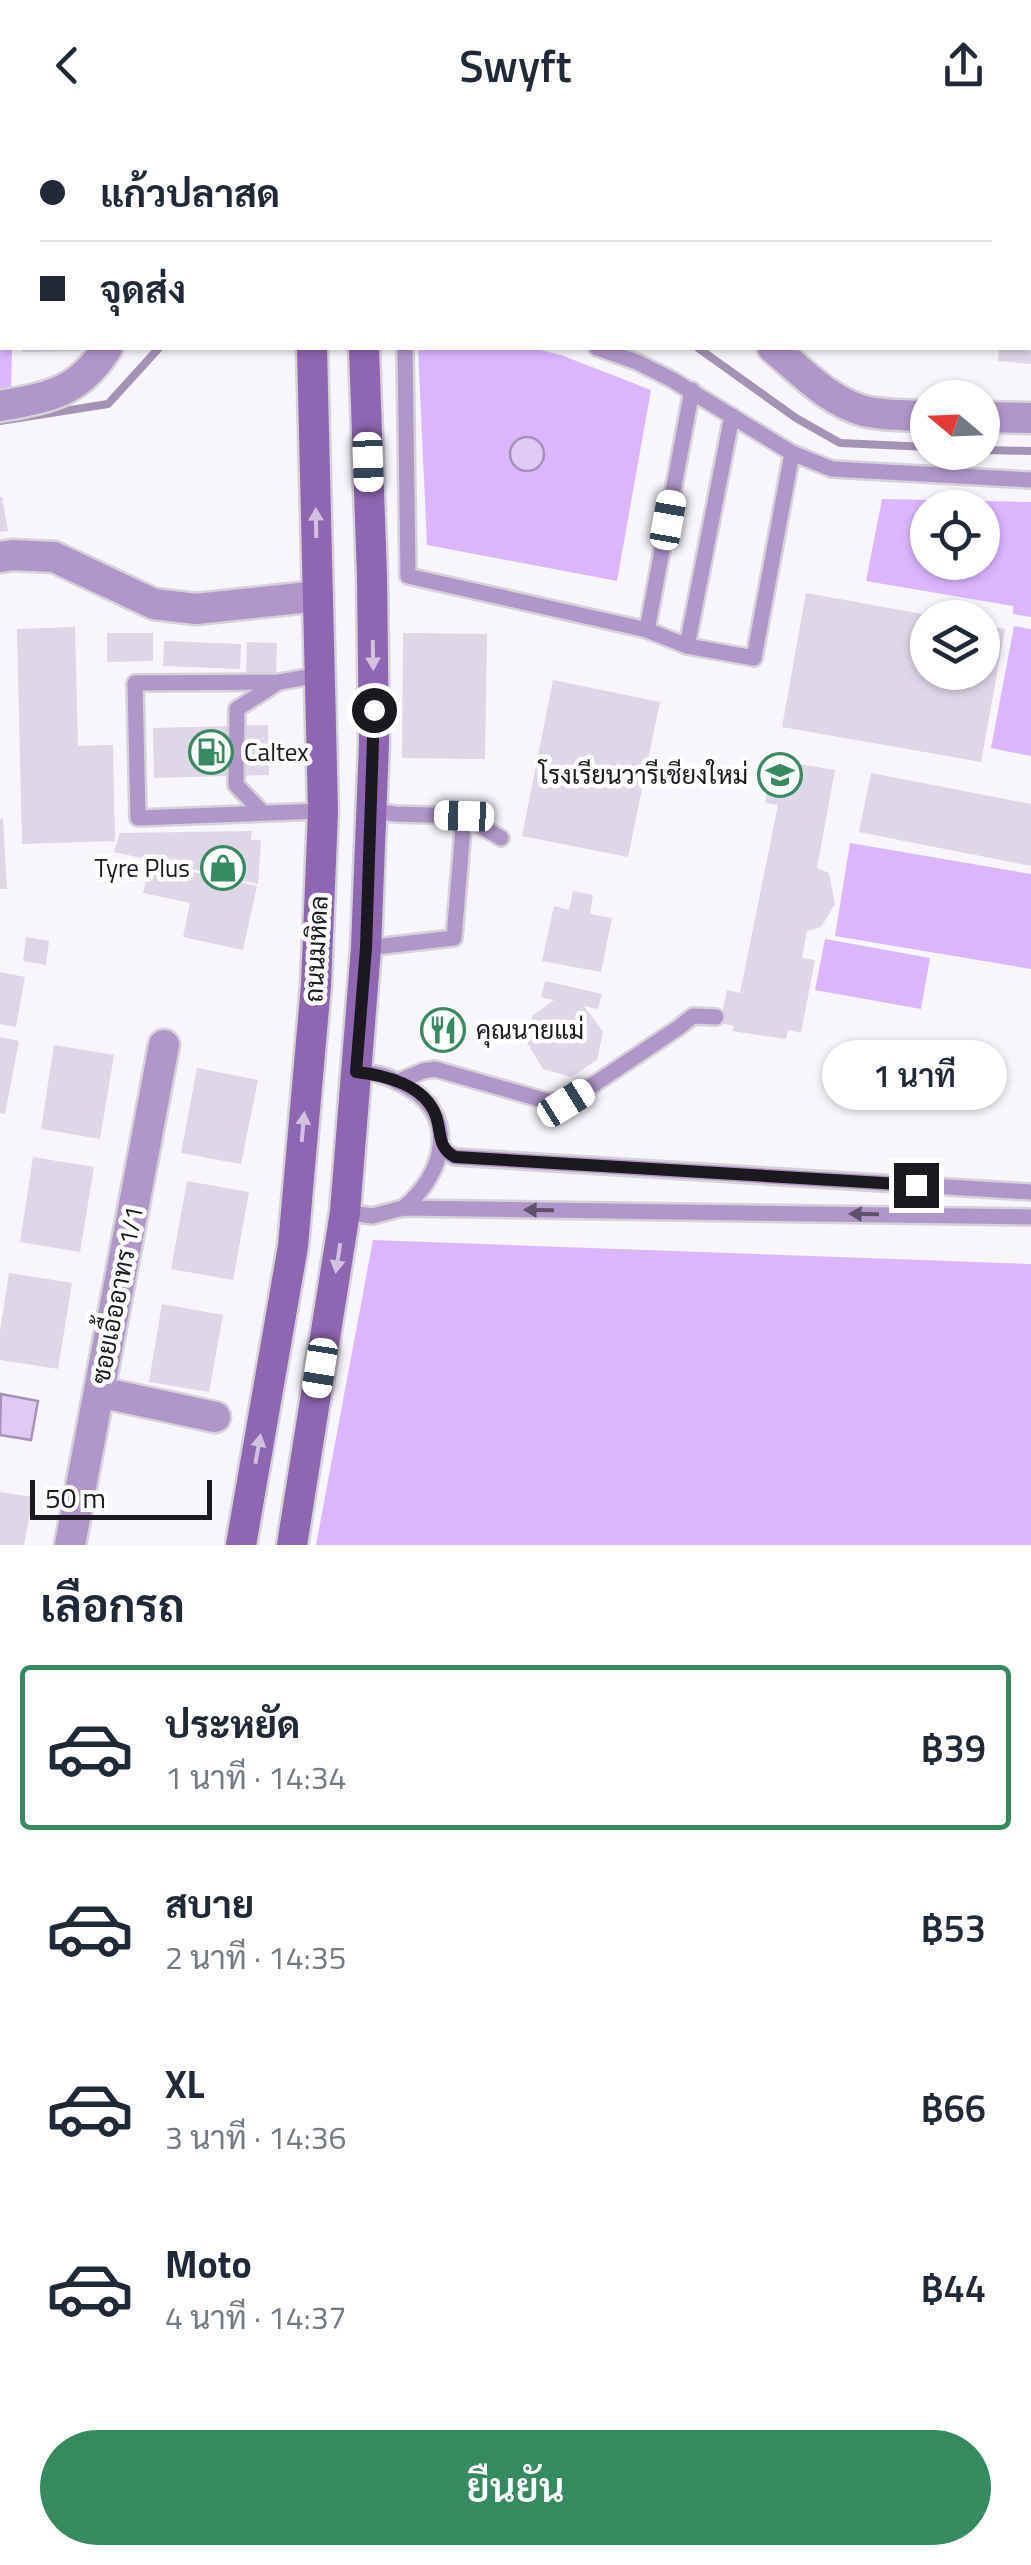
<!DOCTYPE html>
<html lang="th">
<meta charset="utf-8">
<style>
:root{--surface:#fff;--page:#f2f2f3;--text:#1f2937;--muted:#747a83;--line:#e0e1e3;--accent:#358b5f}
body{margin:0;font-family:"Titillium Web",Sarabun,sans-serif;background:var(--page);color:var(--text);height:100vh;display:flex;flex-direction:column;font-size:38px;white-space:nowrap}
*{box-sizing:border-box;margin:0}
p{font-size:32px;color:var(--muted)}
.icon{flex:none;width:55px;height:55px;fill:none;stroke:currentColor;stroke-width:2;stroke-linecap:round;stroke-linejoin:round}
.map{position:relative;height:1415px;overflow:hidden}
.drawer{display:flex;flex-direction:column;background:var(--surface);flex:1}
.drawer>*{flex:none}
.guide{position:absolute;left:0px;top:0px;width:1032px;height:220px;box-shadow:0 2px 8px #0004;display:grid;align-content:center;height:220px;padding:0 40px;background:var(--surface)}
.needle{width:65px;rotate:289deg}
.tools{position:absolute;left:910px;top:250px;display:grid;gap:20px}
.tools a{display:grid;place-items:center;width:90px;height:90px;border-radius:50%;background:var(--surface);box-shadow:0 2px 8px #0004;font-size:50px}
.scale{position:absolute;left:30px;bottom:25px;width:182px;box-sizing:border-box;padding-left:10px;border:5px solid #1c181f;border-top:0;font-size:28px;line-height:35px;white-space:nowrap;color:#1c181f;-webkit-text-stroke:8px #fff;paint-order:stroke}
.end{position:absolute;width:45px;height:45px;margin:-22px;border:12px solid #1c181f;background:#fff;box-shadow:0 0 0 5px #fff}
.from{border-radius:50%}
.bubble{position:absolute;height:70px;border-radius:35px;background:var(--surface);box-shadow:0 2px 8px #0004;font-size:32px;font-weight:600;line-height:70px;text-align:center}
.car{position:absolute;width:30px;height:60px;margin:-30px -15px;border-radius:12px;box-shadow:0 0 8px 2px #0007;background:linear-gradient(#fff 24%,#345 0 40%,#fff 0 76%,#345 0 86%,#fff 0)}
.guide b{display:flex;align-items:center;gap:35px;height:95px;font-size:38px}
.guide b+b{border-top:2px solid var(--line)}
.guide i{width:25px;height:25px;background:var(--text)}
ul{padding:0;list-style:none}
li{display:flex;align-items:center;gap:30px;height:165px;margin:0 20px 15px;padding:0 20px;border:5px solid transparent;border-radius:10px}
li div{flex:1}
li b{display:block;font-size:38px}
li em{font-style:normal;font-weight:600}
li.selected{border-color:var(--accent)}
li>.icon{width:90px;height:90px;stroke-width:1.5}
h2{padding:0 40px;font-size:45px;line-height:120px}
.cta{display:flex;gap:20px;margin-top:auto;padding:20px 40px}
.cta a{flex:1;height:115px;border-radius:60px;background:var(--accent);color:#fff;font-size:40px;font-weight:600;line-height:115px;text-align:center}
header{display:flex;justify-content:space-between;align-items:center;height:130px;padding:0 40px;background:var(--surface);font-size:45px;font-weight:600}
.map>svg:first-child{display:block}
</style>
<header><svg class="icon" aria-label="back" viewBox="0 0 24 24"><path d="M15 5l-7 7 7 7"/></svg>Swyft<svg class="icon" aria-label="share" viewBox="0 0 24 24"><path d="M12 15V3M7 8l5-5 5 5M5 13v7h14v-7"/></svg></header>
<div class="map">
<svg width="1031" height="1415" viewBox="0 0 1031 1415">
<rect width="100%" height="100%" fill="#f9f5fc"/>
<g fill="#dbb5fe" fill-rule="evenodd">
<path d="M0,27L2,29V218H12L11,266L0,267Z"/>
<path d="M418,218H532L561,225L651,260L617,451L427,415Z"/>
<path d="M882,369L1031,372V487L1013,484V476L866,451ZM928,378H982V432H928Z"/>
<path d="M1014,496L1031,499V626L991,618Z"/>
<path d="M850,713L1031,744V839L835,806Z"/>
<path d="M825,809L930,828L921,879L815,860Z"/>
<path d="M373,1110L1031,1134V1415H316Z"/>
</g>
<g fill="#e0c8f7" stroke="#a593b6" stroke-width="2.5">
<circle cx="527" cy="324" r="17"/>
<path d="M1,1264L38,1271L31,1310L0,1305Z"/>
</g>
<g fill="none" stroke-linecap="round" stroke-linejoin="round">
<g stroke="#a593b6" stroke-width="8">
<path d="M698,218L796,288L840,313L928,317"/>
<path d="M0,291L108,274L159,218"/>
<path d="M982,320L1031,321"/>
</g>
</g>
<g fill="#dfd6e8">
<path d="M23,218H81V221L23,222Z"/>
<path d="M999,218H1031V234L998,231Z"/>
<path d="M0,367H2L8,401L0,402Z"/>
<path d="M806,463L928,485V542H982V495L1005,499L981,632L782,597Z"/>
<path d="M75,497L78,616L113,615L115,711L22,714L17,499Z"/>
<path d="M107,503H153V531L107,532Z"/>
<path d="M403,503L487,504L485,629L402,628Z"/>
<path d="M164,511L241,514L240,539L163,536Z"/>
<path d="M247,512L277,513L276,544L246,543Z"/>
<path d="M553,550L660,572L628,727L522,706Z"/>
<path d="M268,595L269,645L154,648L153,598Z"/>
<path d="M787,632L835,640L817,738L829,743L835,774L821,797L807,801L802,828L815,830L801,903L788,900L786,909L732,901L734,896L720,893L727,860L740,863L778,675L765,673L770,645L784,648Z"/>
<path d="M871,643L1031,674V736L859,702Z"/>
<path d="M0,689H3L7,759H0Z"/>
<path d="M252,701L251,710H261L258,754L114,722L120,703Z"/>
<path d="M150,733L257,756L243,820L183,807L190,773L143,763Z"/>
<path d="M573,761L593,765L590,784L612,788L601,842L542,831L554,776L569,780Z"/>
<path d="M26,807L49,811L46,835L23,831Z"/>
<path d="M0,842L25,847L16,897L0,894Z"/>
<path d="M545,851L602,864L598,879L584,876L603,902L597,930L571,947L543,939L526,911L532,886L554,870L541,867Z"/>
<path d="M0,907L19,911L5,984L0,983Z"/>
<path d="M54,915L114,925L100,1009L41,999Z"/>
<path d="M197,938L258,950L241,1034L181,1023Z"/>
<path d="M33,1027L94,1037L80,1122L20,1112Z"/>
<path d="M187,1051L249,1062L233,1150L171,1139Z"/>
<path d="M9,1143L72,1153L58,1239L0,1230V1201Z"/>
<path d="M162,1174L223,1185L209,1262L149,1252Z"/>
<path d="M0,1362L33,1367L24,1415H0Z"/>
</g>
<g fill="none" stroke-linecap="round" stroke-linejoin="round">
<g stroke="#d6d2d9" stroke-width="20">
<g id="lane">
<path d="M509,2H549"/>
<path d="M405,218L408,446L647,500L692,260"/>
<path d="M597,218L637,232L671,249L792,323L832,339L1031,350"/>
<path d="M647,500L687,516L732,286"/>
<path d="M687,516L754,528L792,323"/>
<path d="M319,545L279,552L135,553L138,688L323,681"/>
<path d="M262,682L236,655L237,579L277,553"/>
<path d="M464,686L501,708"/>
<path d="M366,818L454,808L464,686L396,684L372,681"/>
<path d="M356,942C364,943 373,943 380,945C388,946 395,951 402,954C460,983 446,1043 403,1078"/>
<path d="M397,952L423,941L435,939L547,971L566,973L678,898L693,886L716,887"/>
<path d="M441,1015L446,1022L455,1027L1031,1062"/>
<path d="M345,1082L372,1086L403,1078L1031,1087"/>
</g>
</g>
<g stroke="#d6d2d9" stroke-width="35">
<g id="street">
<path d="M409,0L410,2"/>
<path d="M240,2L241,0"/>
<path d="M738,2V0"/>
<path d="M773,218C800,240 829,272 864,281C884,286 907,285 928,286"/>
<path d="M0,276C50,267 78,263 107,218"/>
<path d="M982,287L1031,288"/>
<path d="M0,427L12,425L54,427L154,474L196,479L318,466"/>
<path d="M99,1262L215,1287"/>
<path d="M70,1415L164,915"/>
</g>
</g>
<g stroke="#d6d2d9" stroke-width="35">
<g id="secondary">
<path d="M307,0V2"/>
<path d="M354,0L355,2"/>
<path d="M241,1415L293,1116L316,855L323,681L312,218"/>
<path d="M292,1415L345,1082L366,818L374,613L372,446L364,218"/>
</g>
</g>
<use href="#lane" stroke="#b196ca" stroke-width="15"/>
<use href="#street" stroke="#b196ca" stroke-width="30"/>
<use href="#secondary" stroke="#8f66b1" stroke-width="30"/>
</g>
<defs><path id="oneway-solid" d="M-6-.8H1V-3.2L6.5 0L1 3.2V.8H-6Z" transform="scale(2.5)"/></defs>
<g fill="#d2c2e0">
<use href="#oneway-solid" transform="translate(316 393) rotate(-91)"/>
<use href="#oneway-solid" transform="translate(373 525) rotate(89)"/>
<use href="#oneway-solid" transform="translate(303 997) rotate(-85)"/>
<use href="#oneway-solid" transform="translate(338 1128) rotate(99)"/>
<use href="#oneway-solid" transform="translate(258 1319) rotate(-80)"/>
</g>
<g fill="#5f516c">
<use href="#oneway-solid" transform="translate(539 1080) rotate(-179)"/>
<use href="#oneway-solid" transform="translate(864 1084) rotate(-179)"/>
</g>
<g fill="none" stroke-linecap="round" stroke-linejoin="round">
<path stroke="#1c181f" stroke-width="12" d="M374,580L366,818L356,942C385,945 425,955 436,986C442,1004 437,1017 455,1027L916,1055"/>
</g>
<defs>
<g id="fuel-ring" transform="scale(2.25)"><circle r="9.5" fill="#fff" stroke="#358b5f" stroke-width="1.5"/><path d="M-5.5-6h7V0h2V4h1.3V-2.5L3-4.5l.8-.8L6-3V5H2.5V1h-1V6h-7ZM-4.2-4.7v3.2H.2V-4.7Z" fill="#358b5f"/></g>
<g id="school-ring" transform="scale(2.25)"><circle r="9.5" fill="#fff" stroke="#358b5f" stroke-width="1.5"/><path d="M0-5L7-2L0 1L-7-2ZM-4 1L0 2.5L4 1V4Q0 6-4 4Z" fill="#358b5f"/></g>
<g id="shop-ring" transform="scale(2.25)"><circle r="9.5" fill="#fff" stroke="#358b5f" stroke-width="1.5"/><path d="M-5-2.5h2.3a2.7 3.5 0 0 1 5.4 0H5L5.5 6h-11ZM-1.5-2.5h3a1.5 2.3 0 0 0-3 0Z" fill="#358b5f"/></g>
<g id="restaurant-ring" transform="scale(2.25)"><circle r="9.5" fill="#fff" stroke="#358b5f" stroke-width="1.5"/><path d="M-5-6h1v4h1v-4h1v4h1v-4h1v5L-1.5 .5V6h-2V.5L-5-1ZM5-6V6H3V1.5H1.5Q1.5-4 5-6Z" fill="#358b5f"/></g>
</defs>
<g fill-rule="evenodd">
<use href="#fuel-ring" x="211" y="622"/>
<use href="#school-ring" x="780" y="645"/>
<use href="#shop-ring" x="223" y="738"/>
<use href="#restaurant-ring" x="443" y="900"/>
</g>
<g text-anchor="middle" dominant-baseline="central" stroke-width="9" stroke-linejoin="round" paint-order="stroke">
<g font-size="25" fill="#1c181f" stroke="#fff" text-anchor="start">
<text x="244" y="622">Caltex</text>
<text x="748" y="645" text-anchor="end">โรงเรียนวารีเชียงใหม่</text>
<text x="190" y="738" text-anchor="end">Tyre Plus</text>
<text x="476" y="900">คุณนายแม่</text>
</g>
<g font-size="25" fill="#1c181f" stroke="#fff">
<text transform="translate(316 819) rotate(-87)">ถนนมหิดล</text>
<text transform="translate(117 1165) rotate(-79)">ซอยเอื้ออาทร 1/1</text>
</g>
</g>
</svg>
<div class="tools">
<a><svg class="needle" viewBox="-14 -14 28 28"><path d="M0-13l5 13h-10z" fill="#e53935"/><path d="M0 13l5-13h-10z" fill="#747a83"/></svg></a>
<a><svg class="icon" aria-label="locate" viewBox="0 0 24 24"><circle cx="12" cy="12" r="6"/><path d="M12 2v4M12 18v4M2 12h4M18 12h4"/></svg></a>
<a><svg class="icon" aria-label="layers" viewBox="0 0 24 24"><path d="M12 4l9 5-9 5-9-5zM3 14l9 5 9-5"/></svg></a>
</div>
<div class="scale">50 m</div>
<i class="end from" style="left:374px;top:580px"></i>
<i class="end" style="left:916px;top:1055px"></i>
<div class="bubble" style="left:822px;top:910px;width:185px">1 นาที</div>
<i class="car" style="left:368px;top:332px;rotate:178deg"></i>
<i class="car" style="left:668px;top:390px;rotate:10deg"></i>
<i class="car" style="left:464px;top:686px;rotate:272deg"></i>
<i class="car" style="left:566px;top:973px;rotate:58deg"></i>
<i class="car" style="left:320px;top:1238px;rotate:189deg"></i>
<div class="guide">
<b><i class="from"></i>แก้วปลาสด</b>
<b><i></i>จุดส่ง</b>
</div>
</div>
<section class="drawer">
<h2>เลือกรถ</h2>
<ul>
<li class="selected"><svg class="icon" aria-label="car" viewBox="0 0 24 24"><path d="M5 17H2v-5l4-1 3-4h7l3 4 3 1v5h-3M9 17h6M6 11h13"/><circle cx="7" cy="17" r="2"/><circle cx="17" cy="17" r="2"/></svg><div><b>ประหยัด</b><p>1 นาที · 14:34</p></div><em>฿39</em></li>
<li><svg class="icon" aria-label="car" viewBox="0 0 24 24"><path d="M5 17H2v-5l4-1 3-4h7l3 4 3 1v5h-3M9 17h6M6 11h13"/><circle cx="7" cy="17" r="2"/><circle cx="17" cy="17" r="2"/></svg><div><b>สบาย</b><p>2 นาที · 14:35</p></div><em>฿53</em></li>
<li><svg class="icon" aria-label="car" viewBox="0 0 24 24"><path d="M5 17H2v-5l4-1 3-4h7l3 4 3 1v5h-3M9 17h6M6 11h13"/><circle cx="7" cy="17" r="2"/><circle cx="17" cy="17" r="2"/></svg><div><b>XL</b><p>3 นาที · 14:36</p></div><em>฿66</em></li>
<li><svg class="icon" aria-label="car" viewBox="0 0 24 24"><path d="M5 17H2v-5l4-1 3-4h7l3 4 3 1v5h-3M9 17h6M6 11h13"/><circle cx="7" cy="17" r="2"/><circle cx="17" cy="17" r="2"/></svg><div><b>Moto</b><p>4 นาที · 14:37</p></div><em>฿44</em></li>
</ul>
<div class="cta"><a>ยืนยัน</a></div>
</section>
